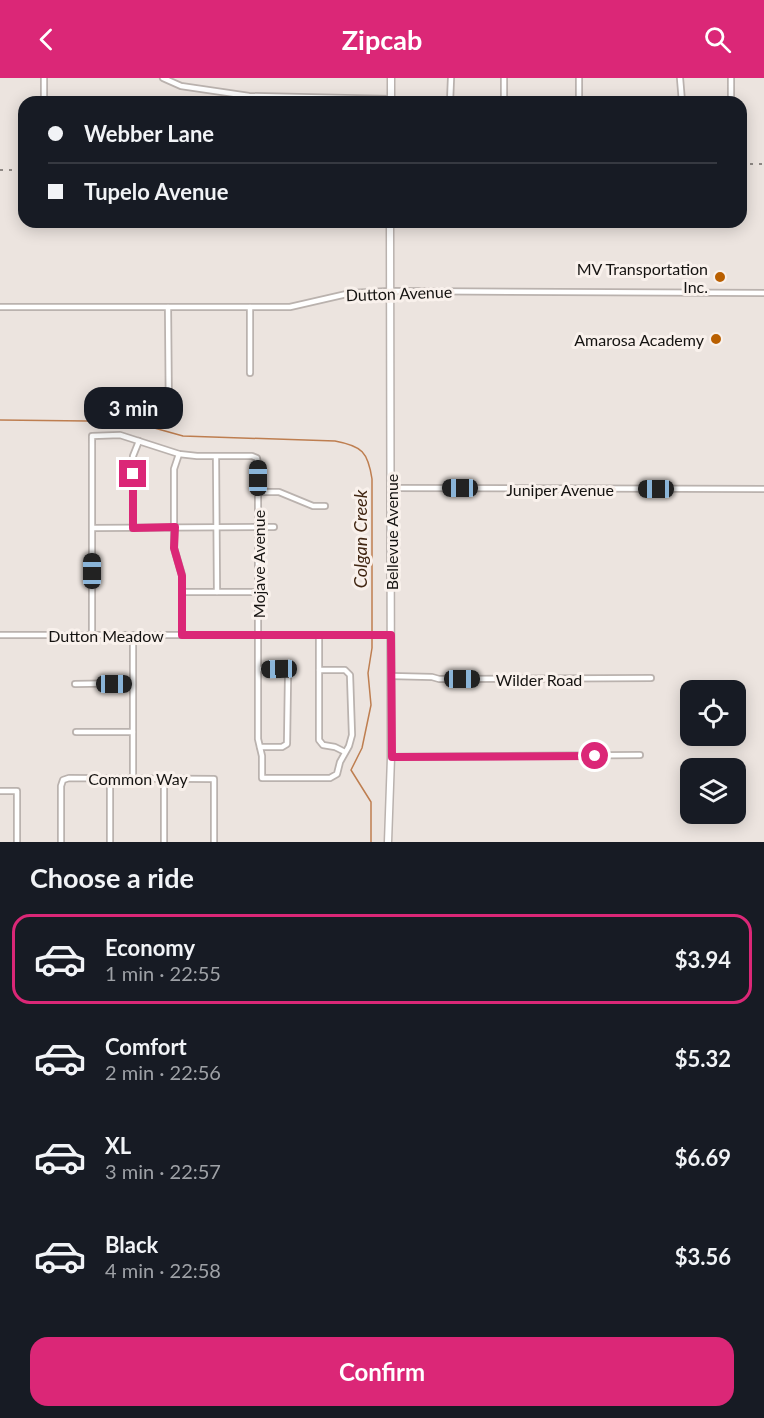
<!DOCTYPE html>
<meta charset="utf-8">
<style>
:root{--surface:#171b24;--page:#20242c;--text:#f1f3f6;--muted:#9ea1a6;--line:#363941;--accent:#db2777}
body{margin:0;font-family:Lato,sans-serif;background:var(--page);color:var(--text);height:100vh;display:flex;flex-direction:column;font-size:22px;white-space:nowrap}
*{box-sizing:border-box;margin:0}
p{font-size:20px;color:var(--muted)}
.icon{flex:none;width:33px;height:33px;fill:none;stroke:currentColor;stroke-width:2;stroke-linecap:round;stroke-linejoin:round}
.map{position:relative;height:764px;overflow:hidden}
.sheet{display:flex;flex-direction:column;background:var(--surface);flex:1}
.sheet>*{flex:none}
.top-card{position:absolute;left:18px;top:18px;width:729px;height:132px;border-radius:18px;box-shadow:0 3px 15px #0003;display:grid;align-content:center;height:132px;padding:0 30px;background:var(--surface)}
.buttons{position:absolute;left:680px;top:602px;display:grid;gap:12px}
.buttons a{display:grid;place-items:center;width:66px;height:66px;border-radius:12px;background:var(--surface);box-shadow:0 3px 15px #0003;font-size:30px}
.end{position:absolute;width:27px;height:27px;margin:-14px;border:8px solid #db2777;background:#fff;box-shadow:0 0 0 3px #fff}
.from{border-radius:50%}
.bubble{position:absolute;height:42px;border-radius:18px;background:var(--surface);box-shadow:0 3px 15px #0003;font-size:20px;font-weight:700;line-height:42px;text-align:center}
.car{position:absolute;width:18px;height:36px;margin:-18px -9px;border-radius:8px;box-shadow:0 0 4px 2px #0007;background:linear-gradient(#222 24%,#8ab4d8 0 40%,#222 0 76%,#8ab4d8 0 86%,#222 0)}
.top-card b{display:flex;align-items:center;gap:21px;height:57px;font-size:22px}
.top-card b+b{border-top:2px solid var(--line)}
.top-card i{width:15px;height:15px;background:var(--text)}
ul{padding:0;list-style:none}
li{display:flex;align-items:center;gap:18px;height:90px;margin:0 12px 9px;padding:0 18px;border:3px solid transparent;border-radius:18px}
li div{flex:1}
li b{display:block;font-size:22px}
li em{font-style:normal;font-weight:700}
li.current{border-color:var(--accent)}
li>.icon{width:54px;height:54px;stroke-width:1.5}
h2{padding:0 30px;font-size:27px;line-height:72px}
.button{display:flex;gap:12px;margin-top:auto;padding:12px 30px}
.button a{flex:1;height:69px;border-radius:18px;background:var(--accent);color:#fff;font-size:24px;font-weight:700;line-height:69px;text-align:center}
header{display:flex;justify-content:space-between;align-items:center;height:78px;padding:0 30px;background:var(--accent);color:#fff;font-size:27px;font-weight:700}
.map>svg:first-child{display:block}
</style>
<header><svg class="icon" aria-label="back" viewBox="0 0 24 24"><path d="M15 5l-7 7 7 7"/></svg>Zipcab<svg class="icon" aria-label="search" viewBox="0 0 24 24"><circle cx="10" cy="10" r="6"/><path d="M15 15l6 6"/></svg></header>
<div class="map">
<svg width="764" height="764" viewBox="0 0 764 764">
<rect width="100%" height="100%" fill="#ece4df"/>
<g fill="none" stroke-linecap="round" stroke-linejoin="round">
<path stroke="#be7e50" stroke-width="1.5" d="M0,342L87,343L140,346L183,358L335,363C362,368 368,374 372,401V570L368,595L371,627L362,670L351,692L371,724V764"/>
<g stroke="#bab2ae" stroke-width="8">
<g id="minor">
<path d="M44,0V24"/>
<path d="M163,0L181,8L249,18L391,21"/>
<path d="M680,0L682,24"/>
<path d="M450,24L451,0"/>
<path d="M504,24V0"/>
<path d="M579,24V0"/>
<path d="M731,24V0"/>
<path d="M0,229H290L351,215L390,213L764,215"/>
<path d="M168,229L169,342"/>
<path d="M250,229V295"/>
<path d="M179,376L174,391V470L182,497V557"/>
<path d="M216,379L217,514"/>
<path d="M392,410L764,411"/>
<path d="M258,414H279L313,428H325"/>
<path d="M93,450L274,449"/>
<path d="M133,450V378L139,363"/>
<path d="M182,514H259"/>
<path d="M0,557H391"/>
<path d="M92,557V358L120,357L179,376L197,378H252L257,380L258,387V661L262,678V700H330L337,696L340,684L349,668L352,657L350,597L345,592H319"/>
<path d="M133,557V699"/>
<path d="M319,558V662L323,667L335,669L345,674"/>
<path d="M259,591H284L287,594L288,600L287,666L282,669H260"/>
<path d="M391,598L432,599L439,601L651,600"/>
<path d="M75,606L133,605"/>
<path d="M76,654H133"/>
<path d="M391,679L640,677"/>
<path d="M110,701V764"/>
<path d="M164,701V764"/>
<path d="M0,713H17V764"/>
<path d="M61,764V708L63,702L69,700L214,701V764"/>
</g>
</g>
<g stroke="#bab2ae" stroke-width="9">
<g id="tertiary">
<path d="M391,0V24"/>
<path d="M388,764L391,679L390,144"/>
</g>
</g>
<use href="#minor" stroke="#fff" stroke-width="4.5"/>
<use href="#tertiary" stroke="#fff" stroke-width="6"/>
<g stroke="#6f6a67" stroke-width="1.5" stroke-dasharray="3 6" stroke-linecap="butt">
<path d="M741,86H764"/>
<path d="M0,92H24"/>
</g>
</g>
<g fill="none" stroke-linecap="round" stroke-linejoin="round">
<path stroke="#db2777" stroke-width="8" d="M133,396V450L175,449L174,470L182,498V557H391L392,679L595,678"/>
</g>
<g fill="#b95f00" stroke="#f9f1ec" stroke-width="2">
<circle cx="720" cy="199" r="6"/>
<circle cx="716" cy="261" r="6"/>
</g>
<g text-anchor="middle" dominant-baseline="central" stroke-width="6" stroke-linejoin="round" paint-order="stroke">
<g font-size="16" fill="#151311" stroke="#f9f1ec" text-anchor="end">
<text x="708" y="190">MV Transportation<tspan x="708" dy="18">Inc.</tspan></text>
<text x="704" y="261">Amarosa Academy</text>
</g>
<g font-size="16" fill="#151311" stroke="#f9f1ec">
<text transform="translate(399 215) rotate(-2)">Dutton Avenue</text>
<text x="560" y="411">Juniper Avenue</text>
<text transform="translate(391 454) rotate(-90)">Bellevue Avenue</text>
<text transform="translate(258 486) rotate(-90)">Mojave Avenue</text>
<text x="106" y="557">Dutton Meadow</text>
<text x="539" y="601">Wilder Road</text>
<text x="138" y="700">Common Way</text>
</g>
<g font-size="18" font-style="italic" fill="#422713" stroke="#f9f1ec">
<text transform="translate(360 461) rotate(-90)">Colgan Creek</text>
</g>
</g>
</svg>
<div class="buttons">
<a><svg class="icon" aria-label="locate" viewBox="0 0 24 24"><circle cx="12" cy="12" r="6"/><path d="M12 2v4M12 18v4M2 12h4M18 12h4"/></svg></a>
<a><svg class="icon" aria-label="layers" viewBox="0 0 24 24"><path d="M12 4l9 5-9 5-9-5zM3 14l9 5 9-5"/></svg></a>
</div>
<i class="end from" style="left:595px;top:678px"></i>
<i class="end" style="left:133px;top:396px"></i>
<div class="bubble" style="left:84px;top:309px;width:99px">3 min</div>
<i class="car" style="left:258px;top:400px;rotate:0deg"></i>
<i class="car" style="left:460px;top:410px;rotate:270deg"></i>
<i class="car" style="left:656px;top:411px;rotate:270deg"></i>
<i class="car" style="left:92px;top:493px;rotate:0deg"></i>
<i class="car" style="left:279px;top:591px;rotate:269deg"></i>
<i class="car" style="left:462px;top:601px;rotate:90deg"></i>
<i class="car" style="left:114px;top:606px;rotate:90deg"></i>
<div class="top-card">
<b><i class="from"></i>Webber Lane</b>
<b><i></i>Tupelo Avenue</b>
</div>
</div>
<section class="sheet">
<h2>Choose a ride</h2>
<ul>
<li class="current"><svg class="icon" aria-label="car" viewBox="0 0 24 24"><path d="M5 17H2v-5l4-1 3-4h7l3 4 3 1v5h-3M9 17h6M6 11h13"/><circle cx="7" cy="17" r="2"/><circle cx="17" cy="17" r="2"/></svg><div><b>Economy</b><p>1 min · 22:55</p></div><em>$3.94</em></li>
<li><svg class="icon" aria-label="car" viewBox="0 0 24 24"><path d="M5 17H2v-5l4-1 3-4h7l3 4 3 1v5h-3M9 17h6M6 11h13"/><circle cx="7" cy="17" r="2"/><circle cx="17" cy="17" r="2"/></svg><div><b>Comfort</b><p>2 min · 22:56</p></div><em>$5.32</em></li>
<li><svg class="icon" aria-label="car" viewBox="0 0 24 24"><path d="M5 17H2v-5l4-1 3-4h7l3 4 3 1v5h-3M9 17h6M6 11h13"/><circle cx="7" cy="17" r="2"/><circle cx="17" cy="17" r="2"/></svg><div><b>XL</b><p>3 min · 22:57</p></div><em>$6.69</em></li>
<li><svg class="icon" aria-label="car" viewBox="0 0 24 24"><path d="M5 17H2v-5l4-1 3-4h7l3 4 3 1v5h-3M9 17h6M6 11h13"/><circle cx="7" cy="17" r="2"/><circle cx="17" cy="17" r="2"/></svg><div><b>Black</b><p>4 min · 22:58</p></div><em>$3.56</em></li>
</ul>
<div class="button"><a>Confirm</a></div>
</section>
